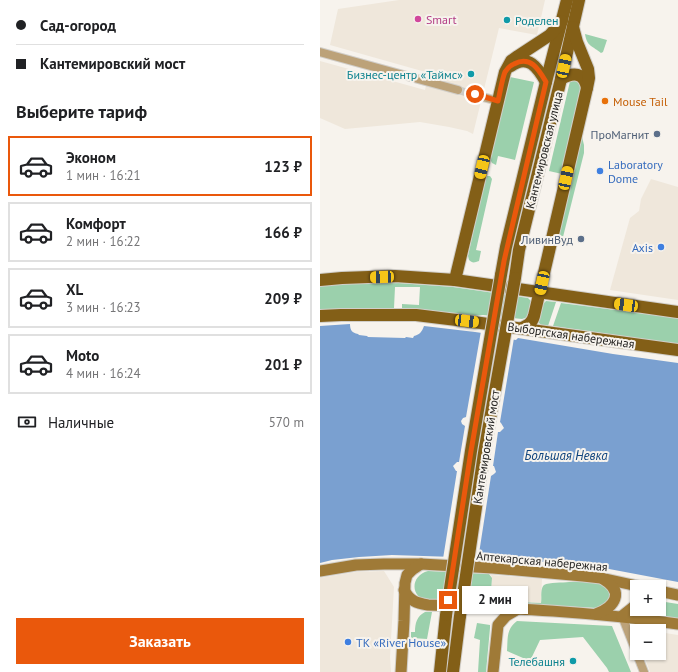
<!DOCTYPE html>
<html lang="ru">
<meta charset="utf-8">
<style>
:root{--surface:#fff;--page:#f6f6f6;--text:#202124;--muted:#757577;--line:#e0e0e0;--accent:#ea580c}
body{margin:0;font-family:"PT Sans",sans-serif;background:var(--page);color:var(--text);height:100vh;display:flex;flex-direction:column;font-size:15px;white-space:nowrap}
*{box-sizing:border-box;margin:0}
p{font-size:13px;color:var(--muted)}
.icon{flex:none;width:22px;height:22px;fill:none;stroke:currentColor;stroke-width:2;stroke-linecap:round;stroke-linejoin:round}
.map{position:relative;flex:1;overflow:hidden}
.drawer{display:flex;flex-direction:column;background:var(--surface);width:320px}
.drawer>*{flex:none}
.guide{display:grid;align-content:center;height:88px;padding:0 16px;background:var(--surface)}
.tools{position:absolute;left:310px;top:580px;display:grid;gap:8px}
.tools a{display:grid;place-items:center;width:36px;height:36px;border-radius:0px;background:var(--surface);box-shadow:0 1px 3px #0004;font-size:20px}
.end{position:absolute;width:18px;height:18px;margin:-9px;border:5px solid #ea580c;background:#fff;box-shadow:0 0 0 2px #fff}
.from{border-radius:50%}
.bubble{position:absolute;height:28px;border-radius:0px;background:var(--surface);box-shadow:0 1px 3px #0004;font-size:13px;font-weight:700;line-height:28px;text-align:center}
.car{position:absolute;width:12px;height:24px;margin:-12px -6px;border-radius:5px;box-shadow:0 0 3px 1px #0007;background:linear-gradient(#f5c518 24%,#345 0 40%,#f5c518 0 76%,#345 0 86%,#f5c518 0)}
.guide b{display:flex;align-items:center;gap:14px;height:38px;font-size:15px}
.guide b+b{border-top:1px solid var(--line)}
.guide i{width:10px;height:10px;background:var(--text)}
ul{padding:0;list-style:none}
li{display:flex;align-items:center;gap:12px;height:60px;margin:0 8px 6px;padding:0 8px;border:2px solid var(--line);border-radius:0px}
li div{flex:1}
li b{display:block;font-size:15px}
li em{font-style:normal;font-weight:700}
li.on{border-color:var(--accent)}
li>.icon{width:36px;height:36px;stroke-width:1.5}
h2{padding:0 16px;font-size:18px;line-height:48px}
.pay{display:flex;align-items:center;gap:10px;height:44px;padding:0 16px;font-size:15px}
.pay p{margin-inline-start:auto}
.cta{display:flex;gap:8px;margin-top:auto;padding:8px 16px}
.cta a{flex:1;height:46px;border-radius:0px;background:var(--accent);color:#fff;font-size:16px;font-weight:700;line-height:46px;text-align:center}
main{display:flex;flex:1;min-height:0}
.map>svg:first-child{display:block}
</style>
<main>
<section class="drawer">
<div class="guide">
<b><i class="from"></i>Сад-огород</b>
<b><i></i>Кантемировский мост</b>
</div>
<h2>Выберите тариф</h2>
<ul>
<li class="on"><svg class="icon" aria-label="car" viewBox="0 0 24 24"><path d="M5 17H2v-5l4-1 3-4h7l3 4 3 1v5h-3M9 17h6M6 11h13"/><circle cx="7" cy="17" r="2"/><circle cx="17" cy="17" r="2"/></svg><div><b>Эконом</b><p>1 мин · 16:21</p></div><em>123 ₽</em></li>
<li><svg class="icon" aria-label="car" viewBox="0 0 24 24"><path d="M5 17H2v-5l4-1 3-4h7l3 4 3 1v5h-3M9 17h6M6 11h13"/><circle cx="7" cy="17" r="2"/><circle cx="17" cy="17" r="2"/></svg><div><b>Комфорт</b><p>2 мин · 16:22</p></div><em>166 ₽</em></li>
<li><svg class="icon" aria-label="car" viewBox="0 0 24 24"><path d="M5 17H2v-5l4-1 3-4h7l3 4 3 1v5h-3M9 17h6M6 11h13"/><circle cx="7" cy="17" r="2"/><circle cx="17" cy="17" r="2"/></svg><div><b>XL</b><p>3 мин · 16:23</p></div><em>209 ₽</em></li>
<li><svg class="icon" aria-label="car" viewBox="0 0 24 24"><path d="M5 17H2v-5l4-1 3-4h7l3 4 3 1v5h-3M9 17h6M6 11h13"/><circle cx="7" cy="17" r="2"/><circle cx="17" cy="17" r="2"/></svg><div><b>Moto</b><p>4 мин · 16:24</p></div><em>201 ₽</em></li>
</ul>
<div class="pay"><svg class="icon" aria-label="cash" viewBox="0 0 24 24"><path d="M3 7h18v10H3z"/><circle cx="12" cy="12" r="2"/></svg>Наличные<p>570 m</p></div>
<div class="cta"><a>Заказать</a></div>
</section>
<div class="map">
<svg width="358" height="672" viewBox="0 0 358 672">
<rect width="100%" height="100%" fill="#f7f3ed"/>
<g fill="#efe7db">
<path d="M79,0H225L217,35L179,28L153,134L147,131L129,127L100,122L25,129L0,118V61L105,90L109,73L10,45L18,9Z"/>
<path d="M331,179L358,187V300L290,290L310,218L319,211L321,199Z"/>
<path d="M64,571L74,587L70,657L71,672H0V578L36,572Z"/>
<path d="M171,575L222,579L221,603L173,600L171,591L172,578Z"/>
<path d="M339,632L358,635V672H330L323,653H339Z"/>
</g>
<g fill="#9bd0ac">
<path d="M265,34L287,40L283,52L281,53C273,46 267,47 265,34Z"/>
<path d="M190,77L214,82L195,160L178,156L176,165L172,163L170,159Z"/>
<path d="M251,77L263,83L242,174L229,171Z"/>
<path d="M262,137L264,145V153L242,241L237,240Z"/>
<path d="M167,176H170L172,179L156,250L161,251L159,261C154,263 152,263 149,260L148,256L165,177Z"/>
<path d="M79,283L133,287L208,298L212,302L208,317L202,319L163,315L155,316L121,312L82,308V304L99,305L100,287H75L74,308L0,310V286L24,284Z"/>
<path d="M226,301L236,302L228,326C223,325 219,326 218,320L223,304Z"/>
<path d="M241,303L358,318V344L233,326Z"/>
<path d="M108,571L169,574L172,578L171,591L174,596V601L221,603C222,598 220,589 224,585C229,582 243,583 249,582C260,582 290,579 290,595C290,598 289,601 287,604L277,608L182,603L108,601C90,597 90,576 108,571Z"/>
<path d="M339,601L358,604V619L328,614C325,613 323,612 322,609H339Z"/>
<path d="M105,612H112L107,639L92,638H91V632H95C95,623 97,616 105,612Z"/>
<path d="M197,621L292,626L311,672H289L287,668L263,637L220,640L210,661L187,651C188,637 186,630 197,621Z"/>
<path d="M157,623L170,625V628L166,672H158L160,640L154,638Z"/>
</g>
<path fill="#7aa0d0" d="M30,324C30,330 32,333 38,334L39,335L47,336L48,337L85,338L86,337L93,338L94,336C99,335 102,332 104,326L155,332L162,333L164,335L196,340L198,338L293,354L358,363V582L268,565L166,558L72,555L39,557L12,560L0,563V326Z"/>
<path fill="#f7f3ed" d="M161,331H163L165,333L194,338L180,422L181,423L184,428L180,432H178L173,466H174L176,472L174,474L171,476L158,560L123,559L137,471H136L133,466L137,462H139L145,426L142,424L141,421L143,418L146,417Z"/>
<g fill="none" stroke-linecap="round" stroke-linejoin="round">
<path stroke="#cdcac5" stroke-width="8" stroke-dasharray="8 4" stroke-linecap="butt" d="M138,90L155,95"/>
<g stroke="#d1cec9" stroke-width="10">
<g id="street">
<path d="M0,52L138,90"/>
<path d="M155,95L178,101"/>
<path d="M302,616L324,672"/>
</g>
</g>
<g stroke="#d1cec9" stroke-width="13">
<g id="secondary">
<path d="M0,571L36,565L64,564H101L173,568L263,576L281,578L322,587"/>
<path d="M84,590C90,601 96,603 108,605C192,608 275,612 358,624"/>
<path d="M339,591L358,595"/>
<path d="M276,614C295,607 305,592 283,579"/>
<path d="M302,616L317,604"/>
<path d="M81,672L84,621L85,583L87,575L92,570L101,564"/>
<path d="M173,672L178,625L186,616L198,609"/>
</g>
</g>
<g stroke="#d1cec9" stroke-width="14">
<g id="primary">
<path d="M191,66C208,53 218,68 226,82"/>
<path d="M241,79C253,72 264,72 267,88"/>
<path d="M181,275L186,247L226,82L247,0"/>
<path d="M195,278L199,250L241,79L259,0"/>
<path d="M0,280L22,278L75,276L135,280L358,312"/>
<path d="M135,280L185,72L191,61L198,56L230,35L242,21"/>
<path d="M0,316L21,315H96L161,323L358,350"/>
<path d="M202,328C208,325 212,323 214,316L267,88L269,78L268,69L257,42L253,27"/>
<path d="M120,672L126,615"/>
<path d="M133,672L140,616"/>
</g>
</g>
<use href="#street" stroke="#bca279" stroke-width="8"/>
<use href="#secondary" stroke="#9f7a37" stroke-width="11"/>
<use href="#primary" stroke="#835f17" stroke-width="12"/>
<g stroke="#d1cec9" stroke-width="14" stroke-linecap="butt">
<g id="primary-bridge">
<path d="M126,615L151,451L181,275"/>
<path d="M140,616L164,453L195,278"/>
</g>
</g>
<use href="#primary-bridge" stroke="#835f17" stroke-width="12"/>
</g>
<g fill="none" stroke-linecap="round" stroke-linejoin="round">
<path stroke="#ea580c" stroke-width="5" d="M128,600L151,451L184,261L226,82C219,70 211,55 194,64C191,65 187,69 185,72C182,79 180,93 178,101L155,94"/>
</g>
<circle fill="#d1479c" stroke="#f7f3ed" stroke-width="1.5" cx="98" cy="19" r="4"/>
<g fill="#0f9aa8" stroke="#f7f3ed" stroke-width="1.5">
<circle cx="187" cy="20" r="4"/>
<circle cx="151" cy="74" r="4"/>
<circle cx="253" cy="661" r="4"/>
</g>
<circle fill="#e8710a" stroke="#f7f3ed" stroke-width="1.5" cx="285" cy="101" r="4"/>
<g fill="#5c6f8a" stroke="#f7f3ed" stroke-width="1.5">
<circle cx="337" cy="134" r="4"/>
<circle cx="261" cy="239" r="4"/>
</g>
<g fill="#3f7fe0" stroke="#f7f3ed" stroke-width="1.5">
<circle cx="280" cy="171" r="4"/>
<circle cx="341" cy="247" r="4"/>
<circle cx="28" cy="642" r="4"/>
</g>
<g text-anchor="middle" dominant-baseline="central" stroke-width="4" stroke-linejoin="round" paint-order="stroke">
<g font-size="12" fill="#b23c85" stroke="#f7f3ed" text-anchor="start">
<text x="106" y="19">Smart</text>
</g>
<g font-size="12" fill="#0d838f" stroke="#f7f3ed" text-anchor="end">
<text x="195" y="20" text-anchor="start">Роделен</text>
<text x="143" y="74">Бизнес-центр «Таймс»</text>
<text x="245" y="661">Телебашня</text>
</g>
<g font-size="12" fill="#c56008" stroke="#f7f3ed" text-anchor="start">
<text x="293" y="101">Mouse Tail</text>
</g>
<g font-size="12" fill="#4e5e75" stroke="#f7f3ed" text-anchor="end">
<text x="329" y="134">ПроМагнит</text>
<text x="253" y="239">ЛивинВуд</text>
</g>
<g font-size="12" fill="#262523" stroke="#f7f3ed">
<text transform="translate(224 150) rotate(-76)">Кантемировская улица</text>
<text transform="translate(251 335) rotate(8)">Выборгская набережная</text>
<text transform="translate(166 447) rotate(-81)">Кантемировский мост</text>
<text transform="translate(222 561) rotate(5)">Аптекарская набережная</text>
</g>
<g font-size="12" fill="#366cbe" stroke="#f7f3ed" text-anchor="start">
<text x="288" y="164">Laboratory<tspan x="288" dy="14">Dome</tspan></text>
<text x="333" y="247" text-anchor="end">Axis</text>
<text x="36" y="642">ТК «River House»</text>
</g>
<g font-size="13" font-style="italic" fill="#0e437d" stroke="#f7f3ed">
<text x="246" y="455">Большая Невка</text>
</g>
</g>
</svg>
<div class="tools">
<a>+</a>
<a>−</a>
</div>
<i class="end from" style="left:155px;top:94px"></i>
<i class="end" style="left:128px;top:600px"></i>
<div class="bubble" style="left:142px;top:586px;width:66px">2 мин</div>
<i class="car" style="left:244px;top:66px;rotate:12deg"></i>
<i class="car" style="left:162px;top:167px;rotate:193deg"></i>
<i class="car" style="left:246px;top:178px;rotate:12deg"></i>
<i class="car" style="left:62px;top:277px;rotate:268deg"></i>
<i class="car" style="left:222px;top:283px;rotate:192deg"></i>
<i class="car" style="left:306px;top:305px;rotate:278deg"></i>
<i class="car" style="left:147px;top:321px;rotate:97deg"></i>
</div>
</main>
